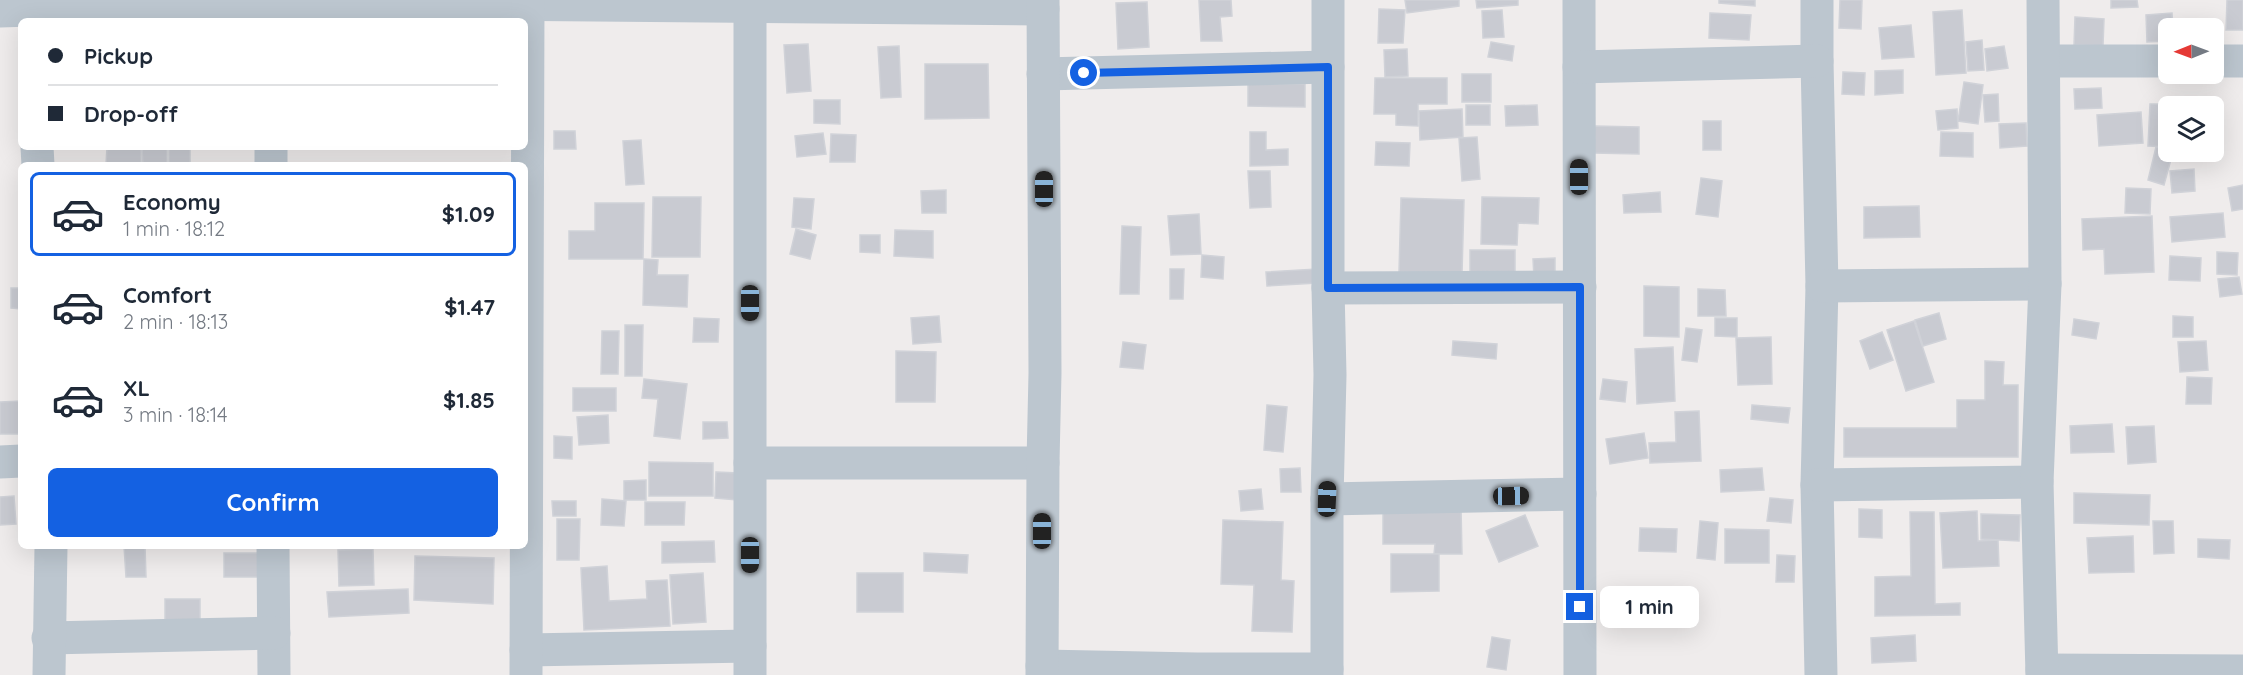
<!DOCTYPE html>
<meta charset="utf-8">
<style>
:root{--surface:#fff;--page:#f2f2f3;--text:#1f2937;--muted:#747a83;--line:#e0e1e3;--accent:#1461e2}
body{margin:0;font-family:Quicksand,sans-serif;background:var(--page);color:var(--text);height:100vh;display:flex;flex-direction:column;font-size:22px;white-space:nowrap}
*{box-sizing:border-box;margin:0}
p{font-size:20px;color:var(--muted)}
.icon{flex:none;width:33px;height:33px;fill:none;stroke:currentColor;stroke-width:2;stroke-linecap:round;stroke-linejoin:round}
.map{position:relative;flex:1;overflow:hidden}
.panel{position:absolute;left:18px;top:162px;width:510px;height:387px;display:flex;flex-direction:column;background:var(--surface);border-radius:9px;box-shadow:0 6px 24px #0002}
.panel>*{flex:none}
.hud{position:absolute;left:18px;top:18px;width:510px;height:132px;border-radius:9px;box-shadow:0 6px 24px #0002;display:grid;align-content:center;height:132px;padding:0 30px;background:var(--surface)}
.needle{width:39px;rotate:269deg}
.buttons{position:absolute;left:2158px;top:18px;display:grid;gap:12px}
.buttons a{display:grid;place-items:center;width:66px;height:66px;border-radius:9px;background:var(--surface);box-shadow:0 6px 24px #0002;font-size:30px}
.end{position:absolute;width:27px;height:27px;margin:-14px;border:8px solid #1461e2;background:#fff;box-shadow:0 0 0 3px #fff}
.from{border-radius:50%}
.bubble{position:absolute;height:42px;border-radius:9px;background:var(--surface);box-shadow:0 6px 24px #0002;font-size:20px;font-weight:700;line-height:42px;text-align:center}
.car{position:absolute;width:18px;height:36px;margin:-18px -9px;border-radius:8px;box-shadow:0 0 4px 2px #0007;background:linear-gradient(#222 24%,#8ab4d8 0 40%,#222 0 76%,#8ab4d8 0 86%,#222 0)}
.hud b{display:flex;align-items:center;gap:21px;height:57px;font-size:22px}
.hud b+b{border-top:2px solid var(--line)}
.hud i{width:15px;height:15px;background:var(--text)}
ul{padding:10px 0 0;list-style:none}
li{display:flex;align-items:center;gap:18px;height:84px;margin:0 12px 9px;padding:0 18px;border:3px solid transparent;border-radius:9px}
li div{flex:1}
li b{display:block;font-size:22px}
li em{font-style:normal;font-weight:700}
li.current{border-color:var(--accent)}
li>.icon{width:54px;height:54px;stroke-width:1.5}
.primary-button{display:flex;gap:12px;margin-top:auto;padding:12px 30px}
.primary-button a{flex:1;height:69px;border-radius:9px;background:var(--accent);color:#fff;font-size:24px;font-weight:700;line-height:69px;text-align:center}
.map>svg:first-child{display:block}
</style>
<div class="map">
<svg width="2243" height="675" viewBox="0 0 2243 675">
<rect width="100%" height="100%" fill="#efecec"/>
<g fill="#c9cbd2" stroke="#d0d2d8" stroke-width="1.5">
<path d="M1199,0H1231L1232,16L1220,17L1222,41H1201Z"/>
<path d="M1405,0H1459V6L1407,13Z"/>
<path d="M1476,0H1518V5L1477,8Z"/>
<path d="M1719,0H1755V6L1719,3Z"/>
<path d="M1840,0H1862L1861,29L1839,28Z"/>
<path d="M2111,0H2137L2138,7L2111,8Z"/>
<path d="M2227,0H2243V30H2226Z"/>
<path d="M1147,2L1149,47L1118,49L1116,3Z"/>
<path d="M1379,9L1405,10L1403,43H1378Z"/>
<path d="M1502,10L1504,37L1483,38L1482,11Z"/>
<path d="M1962,10L1966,73L1936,75L1933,12Z"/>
<path d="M1710,13L1751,15L1749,40L1709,38Z"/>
<path d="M2172,13L2173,28H2169V41L2147,42L2146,15Z"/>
<path d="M2075,17L2104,19L2103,46L2074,45Z"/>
<path d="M1911,25L1914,57L1882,59L1879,28Z"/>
<path d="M1982,40L1984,70L1968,71L1966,42Z"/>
<path d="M1491,42L1514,46L1512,61L1488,57Z"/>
<path d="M808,44L811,91L787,93L784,45Z"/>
<path d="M899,46L901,97L881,98L878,47Z"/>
<path d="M2004,46L2008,68L1987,71L1985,49Z"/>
<path d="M1407,49L1408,76L1385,77L1384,50Z"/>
<path d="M925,64H988L989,118L925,119Z"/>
<path d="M1903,70V93L1875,95V71Z"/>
<path d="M1843,72L1865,73L1864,95L1842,94Z"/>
<rect x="1462" y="74" width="29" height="28"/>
<path d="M1375,78H1447V104H1418V126L1396,125V114H1374Z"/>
<path d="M1964,82L1983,85L1978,124L1958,121Z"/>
<path d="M1248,84H1305V107L1248,106Z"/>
<path d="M2101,88L2102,108L2075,109L2074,89Z"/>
<path d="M1998,94L1999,121L1985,122L1983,95Z"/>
<path d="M814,100H840V124L814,123Z"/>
<path d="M2150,104H2172V106H2169V147L2148,146Z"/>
<rect x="1466" y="105" width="24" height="20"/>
<path d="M1537,105L1538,125L1506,126L1505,106Z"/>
<path d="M1462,109L1463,137L1420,140L1419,111Z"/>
<path d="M1957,109L1958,128L1938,130L1936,111Z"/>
<path d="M2141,112L2143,143L2099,146L2097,115Z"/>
<rect x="1703" y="121" width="18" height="29"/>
<path d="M2026,123L2027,146L2000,148L1999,124Z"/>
<path d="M1594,126L1639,127V154L1593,153Z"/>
<path d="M554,131H575L576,149H554Z"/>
<path d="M1250,132H1266V150L1288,149V165L1250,166Z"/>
<path d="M1941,132L1973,133V157L1940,156Z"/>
<path d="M823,133L826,154L797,157L795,136Z"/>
<path d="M831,134L856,135L855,162H830Z"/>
<path d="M1477,137L1480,179L1462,181L1459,138Z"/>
<path d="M641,140L644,184L626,185L623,141Z"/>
<path d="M1376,142L1410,143L1409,166L1375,165Z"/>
<path d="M107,147H141V165H106Z"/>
<path d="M142,147H167V163L143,165Z"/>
<path d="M2156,147L2173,152L2164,185L2148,180Z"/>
<path d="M169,148L190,149V165H169Z"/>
<path d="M2194,169L2195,191L2172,193L2170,171Z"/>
<path d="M1248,171H1270L1271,207L1250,208Z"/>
<path d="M1701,178L1722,181L1718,217L1696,214Z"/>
<path d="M2243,185V209L2232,211L2228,188Z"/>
<path d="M2126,188L2151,189L2150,214L2125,213Z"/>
<path d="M946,190V213H922L921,191Z"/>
<path d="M1660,192L1661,212L1624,213L1623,195Z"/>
<path d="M653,197H701L700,257H652Z"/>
<path d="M1482,197L1539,198L1538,224L1518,223L1517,245L1481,244Z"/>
<path d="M794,198L814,199L811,229L792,227Z"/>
<path d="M1401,198L1464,200L1462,274L1399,272Z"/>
<path d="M595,203H644L643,259H569V231H595Z"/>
<path d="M1919,206L1920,237L1864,238V207Z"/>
<path d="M2223,213L2225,237L2172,242L2170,217Z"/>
<path d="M1199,214L1201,254L1171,255L1168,216Z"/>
<path d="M2152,216L2154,272L2105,274L2104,249L2083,250L2082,219Z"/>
<path d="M1122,226L1141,227L1139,294H1120Z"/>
<path d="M796,229L816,235L810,259L790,254Z"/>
<path d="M895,230L933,231V258L894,256Z"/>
<path d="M860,235H880V253L860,252Z"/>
<rect x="1470" y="250" width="45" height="22"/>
<path d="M2217,252L2238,253L2237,275L2217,274Z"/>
<path d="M1202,255L1224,257L1223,279L1201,277Z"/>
<path d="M2170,256L2201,258L2200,281L2169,280Z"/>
<path d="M1555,258V277L1534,278L1533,259Z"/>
<path d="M644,259L658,260L657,275H688L687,307L643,305Z"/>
<path d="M1170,269H1184L1183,299H1170Z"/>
<path d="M1317,269V283L1267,286L1266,272Z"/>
<path d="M2239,277L2242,294L2220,297L2218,279Z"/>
<path d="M1644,286L1679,287V337L1644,336Z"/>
<path d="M11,288H21V309L11,308Z"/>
<path d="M1698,289L1725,290L1726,316H1698Z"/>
<path d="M1939,313L1946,339L1923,346L1915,320Z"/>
<path d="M939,316L941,342L913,344L911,318Z"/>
<path d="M2173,316L2193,317V337H2173Z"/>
<path d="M694,318L719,319L718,342H693Z"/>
<path d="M1715,318H1737V337L1715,336Z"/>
<path d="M2074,319L2099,323L2096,339L2072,335Z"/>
<path d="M1914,321L1934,382L1906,391L1887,330Z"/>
<path d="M625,325H643L642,376H625Z"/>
<path d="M1686,328L1702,330L1697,362L1682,360Z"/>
<path d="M602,331H619L618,374H601Z"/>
<path d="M1882,332L1893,360L1870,369L1860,341Z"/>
<path d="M1771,337L1772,384L1738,385L1736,338Z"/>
<path d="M1453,341L1497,344L1496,359L1452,355Z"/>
<path d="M2206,341L2208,370L2180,372L2178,342Z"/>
<path d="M1123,342L1146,345L1143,369L1120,367Z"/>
<path d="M1673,347L1675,401L1637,404L1635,349Z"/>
<path d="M896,351L936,352L935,402H896Z"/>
<path d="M1985,361L2004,362L2003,385H2018V457H1844V428H1957V400H1985Z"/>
<path d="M2187,377L2212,378L2211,404H2186Z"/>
<path d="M644,379L687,384L680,439L654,436L658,399L642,398Z"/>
<path d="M1603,379L1627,382L1625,402L1600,399Z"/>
<rect x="573" y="388" width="43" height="23"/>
<path d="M21,401V434H0V402Z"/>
<path d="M1267,405L1287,407L1283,452L1264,450Z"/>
<path d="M1752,405L1790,408L1788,423L1751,419Z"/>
<path d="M1699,411L1701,461L1650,463L1649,443L1676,442L1675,412Z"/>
<path d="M608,415L609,443L579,445L577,417Z"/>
<path d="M703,422H727L728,438L703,439Z"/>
<path d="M2112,424L2114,452L2071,453L2070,426Z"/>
<path d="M2154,426L2156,462L2128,464L2126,427Z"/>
<path d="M1644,433L1648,458L1610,464L1606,439Z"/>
<path d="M554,436L572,437V459L554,458Z"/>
<path d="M649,462L713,463V496H649Z"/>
<path d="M1300,468L1301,492H1281L1280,469Z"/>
<path d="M1762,468L1764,490L1721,492L1720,470Z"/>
<path d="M716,472L739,473L737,500L715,498Z"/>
<path d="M646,480V500H624V481Z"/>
<path d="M1261,489L1263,509L1241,511L1239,491Z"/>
<path d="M2074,493L2150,495L2149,525L2074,523Z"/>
<path d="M14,496L16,524L0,525V497Z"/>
<path d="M1770,498L1793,500L1791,523L1767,521Z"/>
<path d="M602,499L626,501L624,526L601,525Z"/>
<path d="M552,501H576V516H553Z"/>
<path d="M645,502H685L684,525H645Z"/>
<path d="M1383,507H1461L1462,554H1434L1435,544H1383Z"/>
<path d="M1859,509L1882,510V538L1859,537Z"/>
<path d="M1977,511L1978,541L1998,540L1999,566L1943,568L1940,513Z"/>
<path d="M1910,512H1934L1935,604L1960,603V615L1875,616V577L1911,576Z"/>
<path d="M1981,514L2020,515L2019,541L1981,539Z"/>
<path d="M1525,515L1538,546L1499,562L1486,531Z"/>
<path d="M557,519H580L579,560H557Z"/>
<path d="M1223,520L1283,522L1281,580L1294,581L1292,632L1252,631L1254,585L1221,584Z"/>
<path d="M1700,521L1718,523L1715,560L1697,558Z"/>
<path d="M2153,521H2173L2174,553L2154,554Z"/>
<path d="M1640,528L1677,529L1676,552L1639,551Z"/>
<path d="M1725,529L1769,530V563H1725Z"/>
<path d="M2133,536L2134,572L2089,573L2087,538Z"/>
<path d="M2198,539L2230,540L2229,559L2198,557Z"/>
<path d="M714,541L715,562L662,563V542Z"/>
<path d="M124,546H145L146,577H126Z"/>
<path d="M373,549L374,585L339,586L338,550Z"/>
<path d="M224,553H259L258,577H224Z"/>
<path d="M924,553L968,555L967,573L924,571Z"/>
<path d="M1391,554H1439V591L1391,592Z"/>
<path d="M1777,555L1795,556L1794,582H1776Z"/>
<path d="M415,556L494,558L493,604L414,600Z"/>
<path d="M607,566L609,601L647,599L646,581L667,580L670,626L584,630L581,568Z"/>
<path d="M703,573L706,622L673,624L670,575Z"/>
<rect x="857" y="573" width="46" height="39"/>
<path d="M408,589L409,613L329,617L327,592Z"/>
<rect x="165" y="599" width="35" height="22"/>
<path d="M1915,635L1916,661L1872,663L1871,638Z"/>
<path d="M1492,637L1510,640L1506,670L1487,667Z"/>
</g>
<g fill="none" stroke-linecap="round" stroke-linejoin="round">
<g stroke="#bcc6cf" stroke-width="33">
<path d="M1579,0L1580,675"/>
<path d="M1817,0V61L1822,286L1817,485L1821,675"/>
<path d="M0,11L270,2L1043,9"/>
<path d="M2045,61H2169"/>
<path d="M2214,61H2243"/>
<path d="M1579,67L1817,61"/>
<path d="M1043,74L1328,67"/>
<path d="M37,147L38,165"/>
<path d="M271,147V165"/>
<path d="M1822,286L2045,284"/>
<path d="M1328,288L1580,287"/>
<path d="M0,462L21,461"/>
<path d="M750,463H1043"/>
<path d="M1817,485L2037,482"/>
<path d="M1327,499L1580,494"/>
<path d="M273,546L274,675"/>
<path d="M48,638L274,633"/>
<path d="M526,650L750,646"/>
<path d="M1042,666L1197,669H1327"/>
<path d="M2042,670L2243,671"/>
<path d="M49,675L51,546"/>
<path d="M526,675L528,0"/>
<path d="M750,675V0"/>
<path d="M1042,675L1043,463L1045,373L1043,0"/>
<path d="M1327,675V499L1330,375L1328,288V0"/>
<path d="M2042,675L2037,482L2045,284L2043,0"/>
</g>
</g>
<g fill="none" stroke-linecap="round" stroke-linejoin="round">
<path stroke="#1461e2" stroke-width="8" d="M1084,73L1328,67V288L1580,287V607"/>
</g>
</svg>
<div class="buttons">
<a><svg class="needle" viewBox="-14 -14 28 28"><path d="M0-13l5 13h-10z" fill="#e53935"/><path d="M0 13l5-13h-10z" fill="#747a83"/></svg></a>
<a><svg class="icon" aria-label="layers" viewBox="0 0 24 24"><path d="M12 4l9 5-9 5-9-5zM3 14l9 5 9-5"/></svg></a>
</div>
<i class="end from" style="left:1084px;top:73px"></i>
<i class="end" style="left:1580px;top:607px"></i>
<div class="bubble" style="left:1600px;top:586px;width:99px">1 min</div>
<i class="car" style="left:1579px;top:177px;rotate:0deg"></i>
<i class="car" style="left:1044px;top:189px;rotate:0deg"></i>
<i class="car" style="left:750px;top:303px;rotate:180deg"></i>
<i class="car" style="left:1511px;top:496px;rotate:89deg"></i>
<i class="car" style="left:1327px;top:499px;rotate:2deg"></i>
<i class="car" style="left:1042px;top:531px;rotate:0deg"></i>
<i class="car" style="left:750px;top:555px;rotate:180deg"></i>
<div class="hud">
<b><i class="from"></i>Pickup</b>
<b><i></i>Drop-off</b>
</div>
<section class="panel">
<ul>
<li class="current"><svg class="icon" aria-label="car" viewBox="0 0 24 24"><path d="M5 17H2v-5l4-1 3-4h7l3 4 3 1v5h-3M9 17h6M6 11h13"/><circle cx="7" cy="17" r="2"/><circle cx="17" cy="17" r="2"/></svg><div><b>Economy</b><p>1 min · 18:12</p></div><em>$1.09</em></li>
<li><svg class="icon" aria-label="car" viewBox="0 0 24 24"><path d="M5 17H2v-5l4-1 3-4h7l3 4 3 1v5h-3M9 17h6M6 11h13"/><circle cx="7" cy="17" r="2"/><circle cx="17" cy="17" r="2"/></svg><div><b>Comfort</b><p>2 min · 18:13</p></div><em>$1.47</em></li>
<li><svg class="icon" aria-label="car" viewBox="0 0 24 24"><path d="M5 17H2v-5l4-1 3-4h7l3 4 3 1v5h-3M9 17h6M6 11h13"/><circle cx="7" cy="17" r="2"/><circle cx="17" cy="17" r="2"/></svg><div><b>XL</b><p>3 min · 18:14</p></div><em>$1.85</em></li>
</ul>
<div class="primary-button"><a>Confirm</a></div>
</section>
</div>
